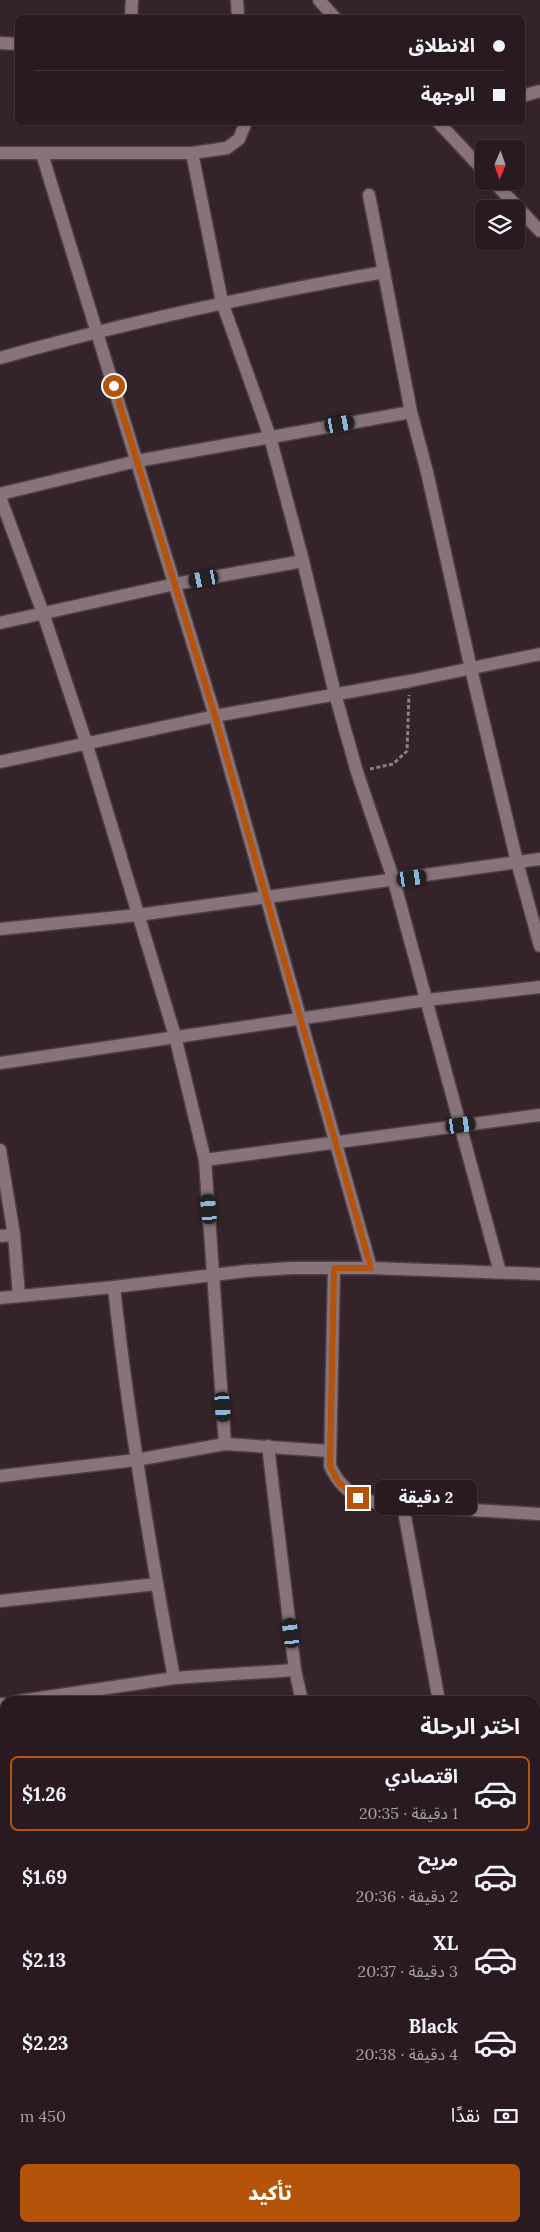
<!DOCTYPE html>
<html lang="ar">
<meta charset="utf-8">
<style>
:root{--surface:#281a20;--page:#34272d;--text:#f1f3f6;--muted:#a5a1a5;--line:#44383e;--accent:#b45309}
body{margin:0;font-family:Lora,"Noto Sans Arabic",serif;background:var(--page);color:var(--text);direction:rtl;height:100vh;display:flex;flex-direction:column;font-size:19px;white-space:nowrap}
*{box-sizing:border-box;margin:0}
p{font-size:16px;color:var(--muted)}
.icon{flex:none;width:28px;height:28px;fill:none;stroke:currentColor;stroke-width:2;stroke-linecap:round;stroke-linejoin:round}
.map{position:relative;flex:1;overflow:hidden;direction:ltr}
.side{position:absolute;left:0px;top:1696px;width:540px;height:536px;display:flex;flex-direction:column;background:var(--surface);border-radius:15px 15px 0 0;box-shadow:0 1px 4px #0004,0 0 0 1px var(--line);direction:rtl}
.side>*{flex:none}
.top-card{position:absolute;left:15px;top:15px;width:510px;height:110px;border-radius:8px;box-shadow:0 1px 4px #0004,0 0 0 1px var(--line);direction:rtl;display:grid;align-content:center;height:110px;padding:0 20px;background:var(--surface)}
.needle{width:32px;rotate:182deg}
.fabs{position:absolute;left:475px;top:140px;display:grid;gap:10px}
.fabs a{display:grid;place-items:center;width:50px;height:50px;border-radius:8px;background:var(--surface);box-shadow:0 1px 4px #0004,0 0 0 1px var(--line);font-size:25px}
.end{position:absolute;width:22px;height:22px;margin:-11px;border:6px solid #b45309;background:#fff;box-shadow:0 0 0 2px #fff}
.from{border-radius:50%}
.bubble{position:absolute;height:35px;border-radius:8px;background:var(--surface);box-shadow:0 1px 4px #0004,0 0 0 1px var(--line);font-size:16px;font-weight:800;line-height:35px;text-align:center;direction:rtl}
.car{position:absolute;width:15px;height:30px;margin:-15px -8px;border-radius:6px;box-shadow:0 0 4px 1px #0007;background:linear-gradient(#222 24%,#8ab4d8 0 40%,#222 0 76%,#8ab4d8 0 86%,#222 0)}
.top-card b{display:flex;align-items:center;gap:18px;height:48px;font-size:19px}
.top-card b+b{border-top:1px solid var(--line)}
.top-card i{width:12px;height:12px;background:var(--text)}
ul{padding:0;list-style:none}
li{display:flex;align-items:center;gap:15px;height:75px;margin:0 10px 8px;padding:0 10px;border:2px solid transparent;border-radius:8px}
li div{flex:1}
li b{display:block;font-size:19px}
li em{font-style:normal;font-weight:800}
li.active{border-color:var(--accent)}
li>.icon{width:45px;height:45px;stroke-width:1.5}
h2{padding:0 20px;font-size:22px;line-height:60px}
.pay{display:flex;align-items:center;gap:12px;height:55px;padding:0 20px;font-size:19px}
.pay p{margin-inline-start:auto}
.button{display:flex;gap:10px;margin-top:auto;padding:10px 20px}
.button a{flex:1;height:58px;border-radius:8px;background:var(--accent);color:#fff;font-size:20px;font-weight:800;line-height:58px;text-align:center}
.map>svg:first-child{display:block}
</style>
<div class="map">
<svg width="540" height="2232" viewBox="0 0 540 2232">
<rect width="100%" height="100%" fill="#35232a"/>
<g fill="none" stroke-linecap="round" stroke-linejoin="round">
<g stroke="#4e3f45" stroke-width="15">
<g id="minor">
<path d="M237,0L238,18"/>
<path d="M319,0L335,18"/>
<path d="M131,18L132,0"/>
<path d="M0,43L18,44"/>
<path d="M522,96L540,91"/>
<path d="M438,122L484,171"/>
<path d="M0,153H192L227,148L239,139L246,122"/>
<path d="M192,153L222,302L270,437L303,561L335,694L357,772L394,881L500,1272"/>
<path d="M42,154L215,716L371,1268"/>
<path d="M493,181L540,231"/>
<path d="M369,195L411,412L427,472L471,669L517,862L540,946"/>
<path d="M0,358C127,322 254,295 384,272"/>
<path d="M0,494L137,461L411,412"/>
<path d="M0,497L43,613L86,742L175,1036L205,1160L225,1444"/>
<path d="M0,623L175,584L303,561"/>
<path d="M0,762L215,716L410,681L540,654"/>
<path d="M0,929L138,915L540,859"/>
<path d="M0,1063L427,1000L540,987"/>
<path d="M0,1150L14,1235L0,1236"/>
<path d="M205,1160L540,1115"/>
<path d="M14,1235L19,1296"/>
<path d="M334,1268L330,1466C346,1500 368,1502 403,1506L439,1701"/>
<path d="M114,1287C128,1418 150,1548 174,1678"/>
<path d="M0,1298L114,1287L246,1271L292,1268H371L540,1274"/>
<path d="M268,1446L295,1670L302,1701"/>
<path d="M0,1476L136,1460L225,1444L329,1451"/>
<path d="M403,1506L540,1514"/>
<path d="M0,1601L157,1584"/>
<path d="M20,1701L174,1678L295,1670"/>
<path d="M0,1704H5"/>
<path d="M535,1782H540"/>
<path d="M535,1809L540,1808"/>
<path d="M0,1849L5,1848"/>
<path d="M0,1876L5,1875"/>
<path d="M535,1952L540,1950"/>
<path d="M535,1989L540,2002"/>
<path d="M0,2112L5,2111"/>
<path d="M535,2118L540,2116"/>
<path d="M62,2228V2232"/>
<path d="M188,2228L189,2232"/>
<path d="M278,2228L280,2232"/>
<path d="M368,2228L369,2232"/>
<path d="M494,2228L496,2232"/>
<path d="M87,2232L111,2228"/>
<path d="M201,2232L213,2228"/>
</g>
</g>
<path stroke="#8d7e83" stroke-width="3" stroke-dasharray="4 2.5" stroke-linecap="butt" d="M370,769L393,764L407,751L409,695"/>
<use href="#minor" stroke="#89737b" stroke-width="12"/>
</g>
<g fill="none" stroke-linecap="round" stroke-linejoin="round">
<path stroke="#b45309" stroke-width="6" d="M114,386L215,716L371,1268H334L330,1466L338,1482L358,1498"/>
</g>
</svg>
<div class="fabs">
<a><svg class="needle" viewBox="-14 -14 28 28"><path d="M0-13l5 13h-10z" fill="#e53935"/><path d="M0 13l5-13h-10z" fill="#a5a1a5"/></svg></a>
<a><svg class="icon" aria-label="layers" viewBox="0 0 24 24"><path d="M12 4l9 5-9 5-9-5zM3 14l9 5 9-5"/></svg></a>
</div>
<i class="end from" style="left:114px;top:386px"></i>
<i class="end" style="left:358px;top:1498px"></i>
<div class="bubble" style="left:375px;top:1480px;width:102px">2 دقيقة</div>
<i class="car" style="left:340px;top:424px;rotate:80deg"></i>
<i class="car" style="left:204px;top:579px;rotate:259deg"></i>
<i class="car" style="left:412px;top:878px;rotate:82deg"></i>
<i class="car" style="left:461px;top:1125px;rotate:82deg"></i>
<i class="car" style="left:209px;top:1209px;rotate:355deg"></i>
<i class="car" style="left:223px;top:1407px;rotate:176deg"></i>
<i class="car" style="left:291px;top:1633px;rotate:353deg"></i>
<div class="top-card">
<b><i class="from"></i>الانطلاق</b>
<b><i></i>الوجهة</b>
</div>
<section class="side">
<h2>اختر الرحلة</h2>
<ul>
<li class="active"><svg class="icon" aria-label="car" viewBox="0 0 24 24"><path d="M5 17H2v-5l4-1 3-4h7l3 4 3 1v5h-3M9 17h6M6 11h13"/><circle cx="7" cy="17" r="2"/><circle cx="17" cy="17" r="2"/></svg><div><b>اقتصادي</b><p>1 دقيقة · 20:35</p></div><em>$1.26</em></li>
<li><svg class="icon" aria-label="car" viewBox="0 0 24 24"><path d="M5 17H2v-5l4-1 3-4h7l3 4 3 1v5h-3M9 17h6M6 11h13"/><circle cx="7" cy="17" r="2"/><circle cx="17" cy="17" r="2"/></svg><div><b>مريح</b><p>2 دقيقة · 20:36</p></div><em>$1.69</em></li>
<li><svg class="icon" aria-label="car" viewBox="0 0 24 24"><path d="M5 17H2v-5l4-1 3-4h7l3 4 3 1v5h-3M9 17h6M6 11h13"/><circle cx="7" cy="17" r="2"/><circle cx="17" cy="17" r="2"/></svg><div><b>XL</b><p>3 دقيقة · 20:37</p></div><em>$2.13</em></li>
<li><svg class="icon" aria-label="car" viewBox="0 0 24 24"><path d="M5 17H2v-5l4-1 3-4h7l3 4 3 1v5h-3M9 17h6M6 11h13"/><circle cx="7" cy="17" r="2"/><circle cx="17" cy="17" r="2"/></svg><div><b>Black</b><p>4 دقيقة · 20:38</p></div><em>$2.23</em></li>
</ul>
<div class="pay"><svg class="icon" aria-label="cash" viewBox="0 0 24 24"><path d="M3 7h18v10H3z"/><circle cx="12" cy="12" r="2"/></svg>نقدًا<p>450 m</p></div>
<div class="button"><a>تأكيد</a></div>
</section>
</div>
